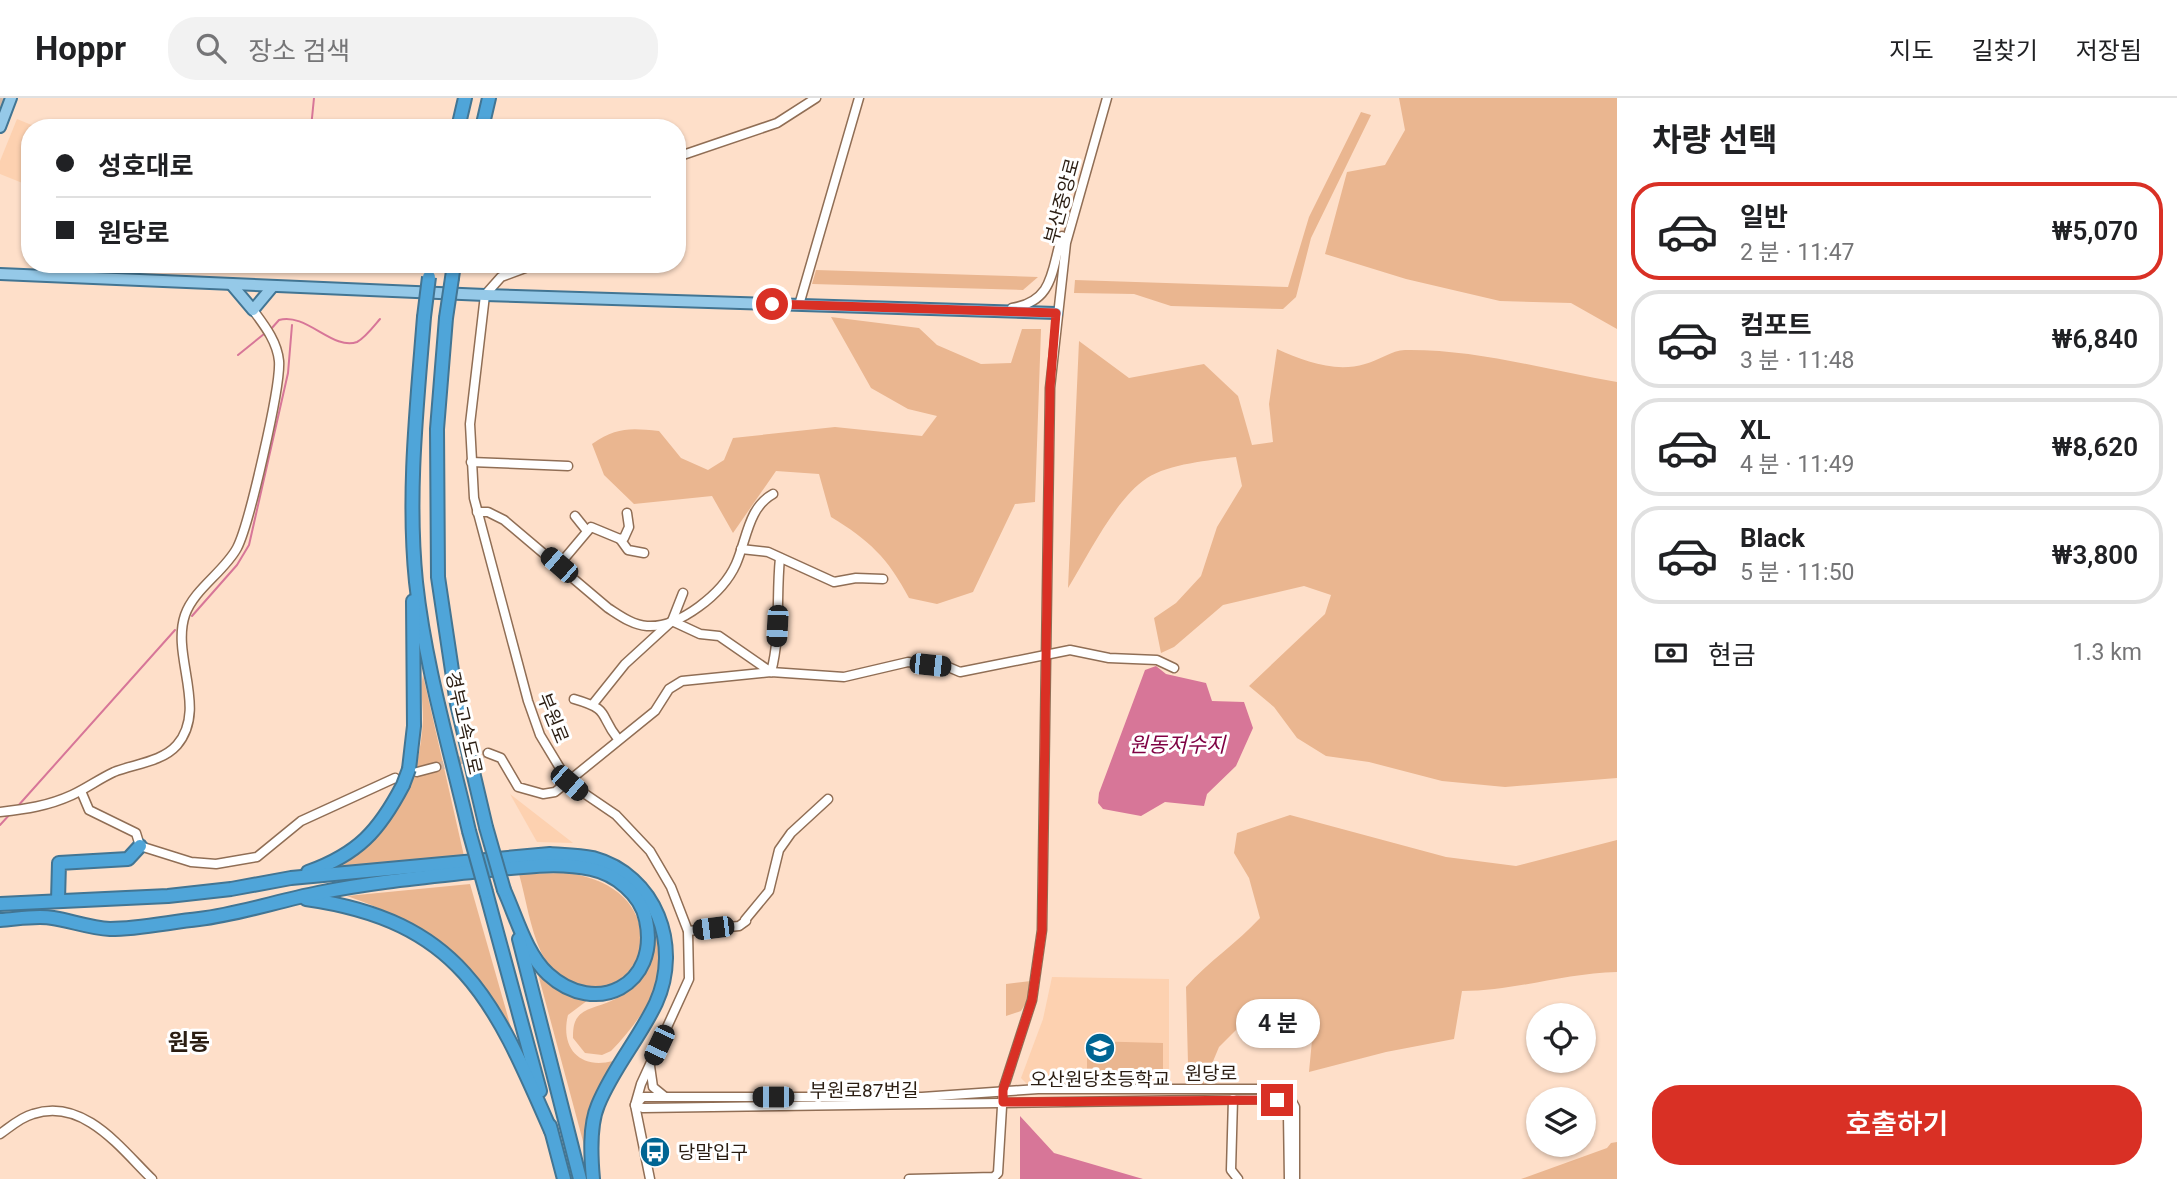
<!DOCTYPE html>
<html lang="ko">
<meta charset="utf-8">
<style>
:root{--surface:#fff;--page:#f2f2f2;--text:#202124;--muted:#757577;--line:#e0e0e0;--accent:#d93025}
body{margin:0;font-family:Roboto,"Noto Sans KR",sans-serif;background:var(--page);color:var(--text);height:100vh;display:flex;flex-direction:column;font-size:26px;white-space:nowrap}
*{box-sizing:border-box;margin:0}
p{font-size:23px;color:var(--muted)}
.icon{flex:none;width:38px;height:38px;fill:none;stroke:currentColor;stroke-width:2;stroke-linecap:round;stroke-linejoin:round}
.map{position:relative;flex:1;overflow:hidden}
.drawer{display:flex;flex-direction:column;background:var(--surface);width:560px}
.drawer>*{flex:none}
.top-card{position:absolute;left:21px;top:21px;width:665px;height:154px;border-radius:28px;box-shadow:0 2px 5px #0004;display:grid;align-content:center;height:154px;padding:0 35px;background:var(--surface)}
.fabs{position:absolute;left:1526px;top:905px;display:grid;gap:14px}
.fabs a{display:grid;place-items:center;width:70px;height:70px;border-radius:50%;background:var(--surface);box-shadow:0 2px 5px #0004;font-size:35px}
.end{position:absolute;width:32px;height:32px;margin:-16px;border:9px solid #d93025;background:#fff;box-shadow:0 0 0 4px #fff}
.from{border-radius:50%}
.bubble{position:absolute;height:49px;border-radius:24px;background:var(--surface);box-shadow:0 2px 5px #0004;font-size:23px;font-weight:600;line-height:49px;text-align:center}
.car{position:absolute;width:21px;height:42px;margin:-21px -10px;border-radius:9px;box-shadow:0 0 5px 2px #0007;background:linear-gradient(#222 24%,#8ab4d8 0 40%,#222 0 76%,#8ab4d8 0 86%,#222 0)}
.top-card b{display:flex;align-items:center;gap:24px;height:66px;font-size:26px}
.top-card b+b{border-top:2px solid var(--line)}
.top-card i{width:18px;height:18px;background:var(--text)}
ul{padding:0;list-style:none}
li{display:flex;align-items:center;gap:21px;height:98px;margin:0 14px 10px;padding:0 21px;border:4px solid var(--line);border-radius:28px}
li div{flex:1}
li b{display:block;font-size:26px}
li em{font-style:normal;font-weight:600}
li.on{border-color:var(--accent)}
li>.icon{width:63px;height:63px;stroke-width:1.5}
h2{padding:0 35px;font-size:32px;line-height:84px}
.pay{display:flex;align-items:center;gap:18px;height:77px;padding:0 35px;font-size:26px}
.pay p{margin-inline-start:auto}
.cta{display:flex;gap:14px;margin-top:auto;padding:14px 35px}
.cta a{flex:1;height:80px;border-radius:28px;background:var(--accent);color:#fff;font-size:28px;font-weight:600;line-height:80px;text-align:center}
header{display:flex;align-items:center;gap:42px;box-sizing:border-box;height:98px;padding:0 35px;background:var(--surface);border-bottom:2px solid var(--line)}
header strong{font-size:33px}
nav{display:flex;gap:38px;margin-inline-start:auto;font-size:24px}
.search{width:490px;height:63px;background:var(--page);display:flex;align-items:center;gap:18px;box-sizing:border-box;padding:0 24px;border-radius:28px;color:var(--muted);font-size:26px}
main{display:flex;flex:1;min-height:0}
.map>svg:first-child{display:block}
</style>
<header>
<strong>Hoppr</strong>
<div class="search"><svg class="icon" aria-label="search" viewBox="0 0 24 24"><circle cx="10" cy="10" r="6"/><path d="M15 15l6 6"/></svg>장소 검색</div>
<nav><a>지도</a><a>길찾기</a><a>저장됨</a></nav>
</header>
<main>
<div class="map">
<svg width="1617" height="1081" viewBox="0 0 1617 1081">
<rect width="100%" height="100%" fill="#fedfc9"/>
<g fill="#fdd1b0">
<path d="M17,21L39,30H30V88L0,76V63Z"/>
<path d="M510,696L573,745L537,744Z"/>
<path d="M1052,879L1169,881V985L1027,986L1021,980L1043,921Z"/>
</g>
<g fill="#eab690">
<path d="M1399,0H1617V231L1571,205L1500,203L1406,181L1325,156L1347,74L1385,67L1405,32Z"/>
<path d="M1361,14L1371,17L1311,140L1296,199L1283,211L1171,208L1134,196L1074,195L1075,182L1288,189L1309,119Z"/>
<path d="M816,172L1038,179L1023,192L812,186Z"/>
<path d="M831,219L919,230L937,247L981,266L1011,265L1022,231H1041L1035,404L1015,406L973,494L937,506L909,500C888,460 869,442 831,419L819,376L776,373L733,435L712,398L634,406L604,377L592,346C617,329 630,330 659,333L681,360L708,372L724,362L733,340L835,329L922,338L937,318L908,311L871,290Z"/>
<path d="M1079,243L1129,280L1204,266L1238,298L1252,347L1273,344L1269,306L1277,251C1304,263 1335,275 1365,266C1378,263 1392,252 1405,252C1477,251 1547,272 1617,284V680L1505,689L1442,683L1369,664L1326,658L1297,640L1274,609L1249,588L1325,516L1331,497L1304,488L1223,507L1174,549L1161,555L1154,520L1176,505L1201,478L1217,429L1242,388L1236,359C1210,362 1169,366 1147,380C1115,401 1088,458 1068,490Z"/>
<path d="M423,577L464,758L336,769C393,735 420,687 423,621C423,606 420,591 423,577Z"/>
<path d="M1290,717L1446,759L1516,768L1617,742V874C1565,875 1515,893 1462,893L1454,941L1386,954L1309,974L1315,911L1264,904L1219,949L1201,992L1188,965L1186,889C1209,863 1237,845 1260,820L1249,780L1234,755L1237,735Z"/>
<path d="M568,775C680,791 647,910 575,886C561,881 547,867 541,854C530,830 526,801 519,776Z"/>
<path d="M470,786L512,933C474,866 420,822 347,798Z"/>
<path d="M651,818C669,834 663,882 651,901C641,918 626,938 611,953L602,957L585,955L573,940C573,936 573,929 575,924C580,910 599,909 611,903C646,888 657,854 651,818Z"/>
<path d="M538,876L556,891L588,902L568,917C560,949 579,972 613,963L594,1000L584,1047Z"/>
<path d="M1031,883L1029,900L1021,913L1006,918V886Z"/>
<path d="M1087,943L1163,945V981L1087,979Z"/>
<path d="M1617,1044V1081H1521L1607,1050L1611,1045Z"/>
</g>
<g fill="#d77698">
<path d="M1156,568L1166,576L1206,585L1212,603L1244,604L1253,630L1236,668L1207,696L1204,708L1165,704L1141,718L1103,711L1098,705L1099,695L1145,572Z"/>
<path d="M1020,1018L1054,1055L1143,1081H1020Z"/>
</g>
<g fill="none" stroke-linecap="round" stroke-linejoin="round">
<g stroke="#d77698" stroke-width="2">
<path d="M311,30L314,0"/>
<path d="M298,169V166"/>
<path d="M271,231L279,222C306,214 333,253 357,244C365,240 374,228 380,221"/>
<path d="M238,257L264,236"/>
<path d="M192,518L237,467L249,447L288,275L292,227"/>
<path d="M17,709L175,532"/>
<path d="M0,727L11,715"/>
</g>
<path stroke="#d4b8a4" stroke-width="8" stroke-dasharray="8 4" stroke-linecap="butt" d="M436,669L488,655"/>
<path stroke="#d4b8a4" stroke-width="10" stroke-dasharray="10 5" stroke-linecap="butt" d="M0,10L4,0"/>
<g stroke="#906e55" stroke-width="11">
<g id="minor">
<path d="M677,59L777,25L816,0"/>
<path d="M536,166L501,179L485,197L470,326L474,400L528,603L540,637L569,685L616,717L650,753L671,789L688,833L689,881L641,986L635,1007L650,1081"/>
<path d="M799,207L859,0"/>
<path d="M1012,210C1055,203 1051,171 1062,138"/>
<path d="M471,364L568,368"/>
<path d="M477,414H488L504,422L608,510C619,517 632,527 647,528C680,530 723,495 736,466C747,441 748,410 773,396"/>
<path d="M575,418L587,433"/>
<path d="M620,441L628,452L644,455"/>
<path d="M741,451L768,454L834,484L856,480L883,481"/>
<path d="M559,467L591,429L620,441L624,440L629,429L627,415"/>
<path d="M672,523L700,536L719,538L771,574C781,537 776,498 780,460"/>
<path d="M574,601C612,612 598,616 618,641"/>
<path d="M593,606L625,566L672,523L683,495"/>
<path d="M488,655L501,660L518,689L543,696L555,694L655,613L669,591L682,583L771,574L844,579L908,564L946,568L960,574L1070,552L1109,560L1157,562L1174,570"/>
<path d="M417,674L436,669"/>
<path d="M81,693L89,712L136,735L140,748L191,764L216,766L257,759L301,723L395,680"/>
<path d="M0,714C26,711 48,708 72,697C87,690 99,681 114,674C134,666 162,664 177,647C208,611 171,558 185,517C194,491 224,474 237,450C249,427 281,288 279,263C277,243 264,227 253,212"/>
<path d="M745,822L769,793L779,752L791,735L828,701"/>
<path d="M688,833L739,828L746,823"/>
<path d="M650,968L653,989L664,998"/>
<path d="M1233,1001L1231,1072L1238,1081"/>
<path d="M637,1005L643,999H922L1038,991H1275L1288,996L1295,1009V1081"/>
<path d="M635,1007L643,1010L1277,1001L1286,1008L1288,1016L1289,1081"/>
<path d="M0,1036C10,1029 21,1019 33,1016C84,999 122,1052 152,1081"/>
<path d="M909,1081L994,1079L998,1075L1003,992L1032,902L1042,832L1050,290L1066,145L1107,0"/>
</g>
</g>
<g stroke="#427593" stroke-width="14">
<g id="major">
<path d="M0,29L11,0"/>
<path d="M0,176L485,197L1056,215"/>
<path d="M231,186L253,212L273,188"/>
</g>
</g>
<g stroke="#427593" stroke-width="16">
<g id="highway">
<path d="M458,30L465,0"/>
<path d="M482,30L489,0"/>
<path d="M452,180L454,166"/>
<path d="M424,219C417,307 407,396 416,484C425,568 450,651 469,733"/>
<path d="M446,220L437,331L438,479L457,606L486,729"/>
<path d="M409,671L414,628L413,503"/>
<path d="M308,774C358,756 379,733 403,687"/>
<path d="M486,794L540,993"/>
<path d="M306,801C461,823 494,902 551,1033"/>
<path d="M58,802L59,765L128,761L140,748"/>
<path d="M0,806L168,798L231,791L291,780L550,756C564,757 579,757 593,760C656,777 682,848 656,905C639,941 613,970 598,1007C589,1028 591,1059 593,1081"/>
<path d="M0,822C17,821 36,817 53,820C72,823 90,830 110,831C139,831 170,824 199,821C240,816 277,803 318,795C371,784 426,779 480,773C516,770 555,763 591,771C615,776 641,796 646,822C660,887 596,920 548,876C526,856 516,818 504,792"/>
<path d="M519,841L580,1081"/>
<path d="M550,1028L564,1081"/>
</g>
</g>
<use href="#minor" stroke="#fff" stroke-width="8"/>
<use href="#major" stroke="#95c9e8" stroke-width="10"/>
<use href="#highway" stroke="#4fa5d9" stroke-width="12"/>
<g stroke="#427593" stroke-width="16" stroke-linecap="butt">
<g id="highway-bridge">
<path d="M424,219L429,179"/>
<path d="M446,220L452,180"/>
<path d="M403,687L409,671"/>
<path d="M486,729L504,792"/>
<path d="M469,733L486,794"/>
</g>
</g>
<use href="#highway-bridge" stroke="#4fa5d9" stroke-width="12"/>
</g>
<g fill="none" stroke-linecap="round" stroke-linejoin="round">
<path stroke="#d93025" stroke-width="9" d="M772,206L1056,215L1050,290L1042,832L1032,902L1003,992V1004L1277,1002"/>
</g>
<defs>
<g id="school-disc" transform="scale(1.575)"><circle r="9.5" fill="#006593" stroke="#fff"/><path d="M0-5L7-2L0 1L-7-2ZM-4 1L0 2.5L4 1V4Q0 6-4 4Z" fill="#fff"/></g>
<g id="bus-disc" transform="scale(1.575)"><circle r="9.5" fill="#006593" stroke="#fff"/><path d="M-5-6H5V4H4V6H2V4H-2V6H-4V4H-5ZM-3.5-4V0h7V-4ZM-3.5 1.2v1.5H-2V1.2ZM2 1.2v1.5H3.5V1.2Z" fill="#fff"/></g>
</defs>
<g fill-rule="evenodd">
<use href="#school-disc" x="1100" y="950"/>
<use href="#bus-disc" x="655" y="1054"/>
</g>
<g text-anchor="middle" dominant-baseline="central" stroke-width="6" stroke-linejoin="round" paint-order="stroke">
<g font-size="19" fill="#2a1d12" stroke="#fff">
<text transform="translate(1062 103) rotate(-75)">부산중앙로</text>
<text transform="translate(553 620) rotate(68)">부원로</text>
<text transform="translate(464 625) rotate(77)">경부고속도로</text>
<text x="1211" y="975">원당로</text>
<text x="864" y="992">부원로87번길</text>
</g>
<g font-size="19" fill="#2a1d12" stroke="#fff">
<text x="1100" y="981">오산원당초등학교</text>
<text x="678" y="1054" text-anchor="start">당말입구</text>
</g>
<g font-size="21" font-style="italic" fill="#7f0143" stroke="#fff">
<text x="1177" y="647">원동저수지</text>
</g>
<g font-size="23" font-weight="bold" fill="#2a1d12" stroke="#fff">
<text x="189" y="944">원동</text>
</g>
</g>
</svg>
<div class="fabs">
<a><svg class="icon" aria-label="locate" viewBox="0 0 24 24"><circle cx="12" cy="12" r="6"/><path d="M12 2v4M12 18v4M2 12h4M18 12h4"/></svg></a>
<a><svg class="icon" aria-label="layers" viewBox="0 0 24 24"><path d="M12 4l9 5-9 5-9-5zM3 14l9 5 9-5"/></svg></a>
</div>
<i class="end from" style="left:772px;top:206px"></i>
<i class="end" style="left:1277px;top:1002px"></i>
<div class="bubble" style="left:1236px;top:901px;width:84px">4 분</div>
<i class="car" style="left:559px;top:467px;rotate:311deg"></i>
<i class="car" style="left:777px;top:528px;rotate:183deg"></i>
<i class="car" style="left:930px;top:567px;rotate:96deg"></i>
<i class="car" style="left:569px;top:685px;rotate:131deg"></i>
<i class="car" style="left:713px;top:830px;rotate:263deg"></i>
<i class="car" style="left:659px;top:947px;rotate:205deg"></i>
<i class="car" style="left:773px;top:999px;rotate:270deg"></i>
<div class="top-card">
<b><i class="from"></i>성호대로</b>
<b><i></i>원당로</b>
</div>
</div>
<section class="drawer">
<h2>차량 선택</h2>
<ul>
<li class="on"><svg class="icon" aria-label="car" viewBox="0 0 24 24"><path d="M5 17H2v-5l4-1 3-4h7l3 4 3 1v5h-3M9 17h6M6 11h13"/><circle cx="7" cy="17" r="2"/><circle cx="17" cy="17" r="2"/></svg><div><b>일반</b><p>2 분 · 11:47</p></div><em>₩5,070</em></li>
<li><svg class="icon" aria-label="car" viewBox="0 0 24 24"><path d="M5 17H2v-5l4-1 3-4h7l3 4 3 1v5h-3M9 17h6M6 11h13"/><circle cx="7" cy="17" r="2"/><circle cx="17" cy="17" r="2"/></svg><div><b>컴포트</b><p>3 분 · 11:48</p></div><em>₩6,840</em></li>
<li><svg class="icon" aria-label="car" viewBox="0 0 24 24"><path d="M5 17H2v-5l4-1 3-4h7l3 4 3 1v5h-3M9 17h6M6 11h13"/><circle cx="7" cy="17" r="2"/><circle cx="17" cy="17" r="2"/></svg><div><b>XL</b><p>4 분 · 11:49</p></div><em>₩8,620</em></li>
<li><svg class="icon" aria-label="car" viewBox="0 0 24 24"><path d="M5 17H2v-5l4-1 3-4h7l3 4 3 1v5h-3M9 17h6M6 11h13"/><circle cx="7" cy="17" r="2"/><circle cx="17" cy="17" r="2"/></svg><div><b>Black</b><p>5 분 · 11:50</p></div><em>₩3,800</em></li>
</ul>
<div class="pay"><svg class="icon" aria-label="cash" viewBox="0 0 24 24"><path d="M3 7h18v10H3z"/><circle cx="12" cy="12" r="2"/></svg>현금<p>1.3 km</p></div>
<div class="cta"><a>호출하기</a></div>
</section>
</main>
